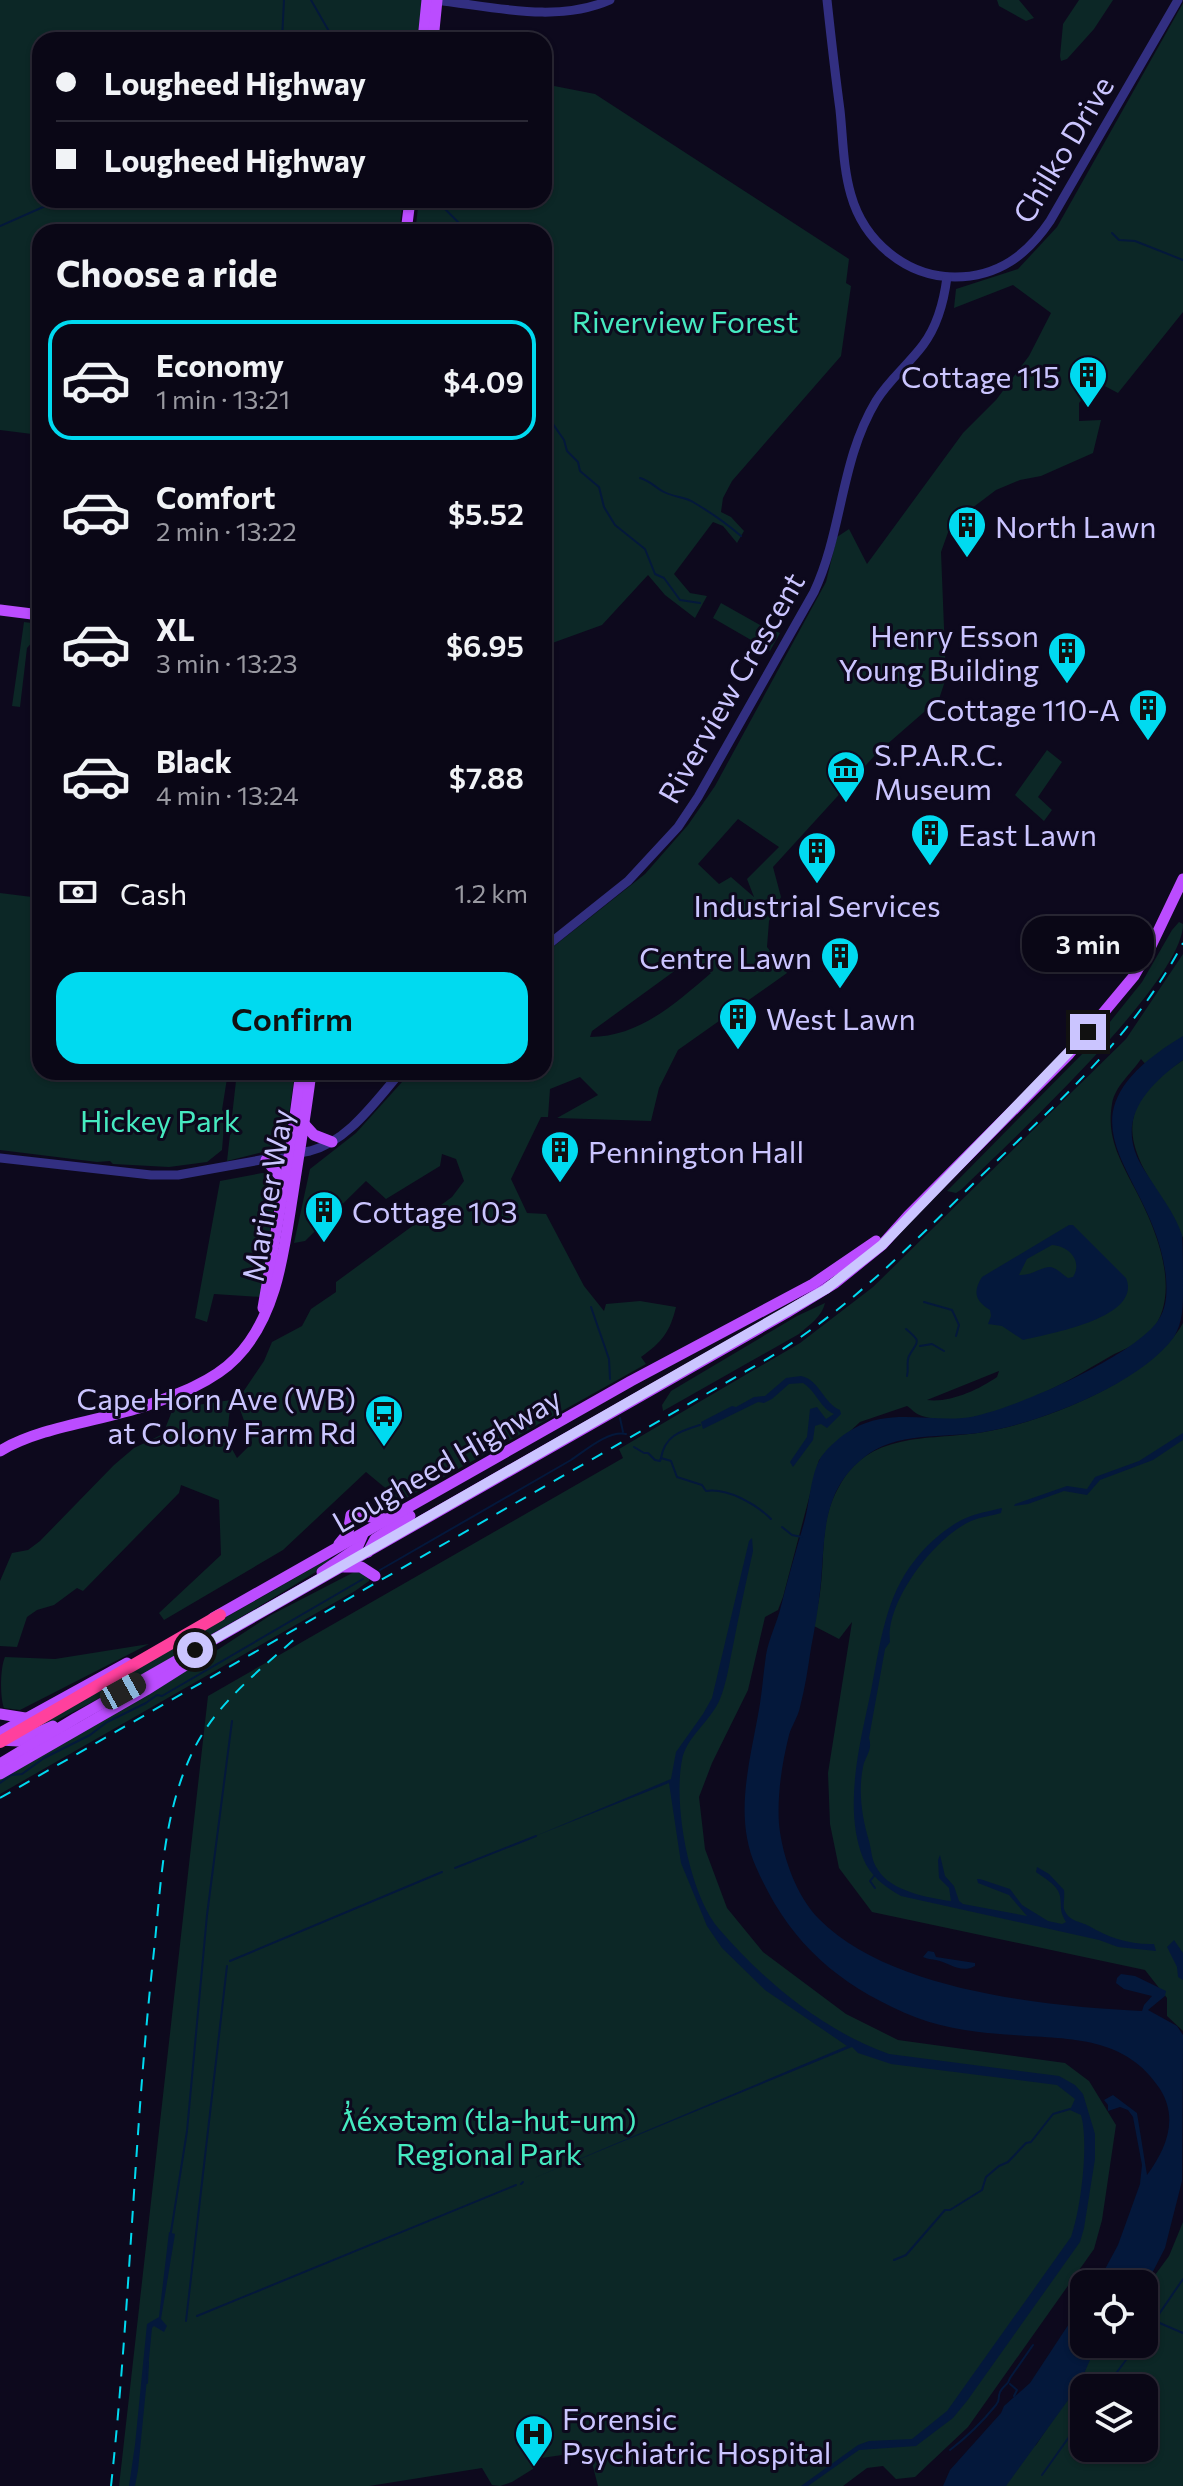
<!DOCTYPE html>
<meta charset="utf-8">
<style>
:root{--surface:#0a0716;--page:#181523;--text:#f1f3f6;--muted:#9999a1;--line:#2a2835;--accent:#00daf0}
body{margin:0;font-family:Commissioner,sans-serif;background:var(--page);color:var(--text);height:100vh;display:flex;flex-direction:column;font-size:30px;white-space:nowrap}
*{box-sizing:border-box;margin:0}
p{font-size:26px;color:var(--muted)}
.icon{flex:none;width:44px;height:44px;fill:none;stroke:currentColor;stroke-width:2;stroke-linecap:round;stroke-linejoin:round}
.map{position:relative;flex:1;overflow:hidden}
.sheet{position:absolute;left:32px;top:224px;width:520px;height:856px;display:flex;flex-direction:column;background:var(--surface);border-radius:24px;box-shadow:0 2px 6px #0004,0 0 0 2px var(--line)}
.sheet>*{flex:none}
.guide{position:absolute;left:32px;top:32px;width:520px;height:176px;border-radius:24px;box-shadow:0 2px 6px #0004,0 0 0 2px var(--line);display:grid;align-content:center;height:176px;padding:0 24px;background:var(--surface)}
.fabs{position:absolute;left:1070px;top:2270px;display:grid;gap:16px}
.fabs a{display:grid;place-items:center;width:88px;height:88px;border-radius:16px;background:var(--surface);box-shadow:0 2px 6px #0004,0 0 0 2px var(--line);font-size:40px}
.end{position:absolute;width:36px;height:36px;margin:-18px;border:10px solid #cbc5ff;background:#111;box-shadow:0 0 0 4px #111}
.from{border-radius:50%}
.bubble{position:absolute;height:56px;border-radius:24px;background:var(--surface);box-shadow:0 2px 6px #0004,0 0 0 2px var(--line);font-size:26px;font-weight:600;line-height:56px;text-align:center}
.car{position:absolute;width:24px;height:48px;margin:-24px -12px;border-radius:10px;box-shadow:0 0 6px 2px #0007;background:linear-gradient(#222 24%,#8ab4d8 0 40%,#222 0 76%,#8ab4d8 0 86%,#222 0)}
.guide b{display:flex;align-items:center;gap:28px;height:76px;font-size:30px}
.guide b+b{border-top:2px solid var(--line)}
.guide i{width:20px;height:20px;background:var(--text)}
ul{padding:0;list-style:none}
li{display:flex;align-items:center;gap:24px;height:120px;margin:0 16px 12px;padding:0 8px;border:4px solid transparent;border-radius:24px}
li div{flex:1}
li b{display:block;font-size:30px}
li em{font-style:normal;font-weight:600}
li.current{border-color:var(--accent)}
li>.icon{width:72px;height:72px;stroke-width:1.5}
h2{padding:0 24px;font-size:36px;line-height:96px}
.pay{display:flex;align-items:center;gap:20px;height:88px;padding:0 24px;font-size:30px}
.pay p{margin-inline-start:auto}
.action{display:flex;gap:16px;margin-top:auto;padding:16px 24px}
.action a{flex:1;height:92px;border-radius:24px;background:var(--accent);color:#111;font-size:32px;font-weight:600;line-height:92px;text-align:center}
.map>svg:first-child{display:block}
</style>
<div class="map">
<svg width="1183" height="2486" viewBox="0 0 1183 2486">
<rect width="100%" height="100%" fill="#0d091d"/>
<g fill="#0c2726" fill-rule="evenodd">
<path d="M0,0H424L420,40H40V200H403L399,232H40V435L0,430Z"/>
<path d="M997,0H1019L1034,18L1026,21L999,6Z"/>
<path d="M1079,0H1113L1094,29L1067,59L1061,61L1060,56L1063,24Z"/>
<path d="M1183,3V312L1118,393L1097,382L1079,403V421L1101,420L1093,453L1041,476L1020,480L996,490L951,524L941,552L946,678L939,699L877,753L773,867L781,897L769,921L767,947L787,973L678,1050L659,1088L651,1121L557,1118L598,1095L580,1077L550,1089L548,1117H541L511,1179L527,1213L546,1214L584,1286L604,1311L606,1304L640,1301L676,1307C670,1332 662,1342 641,1357L646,1364L401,1501L366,1472L283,1550L164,1620L159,1613L221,1555L219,1500L181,1485L179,1493L83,1591L77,1588L54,1605L37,1610L27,1617L17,1647L0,1646V1581L12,1553L28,1550L40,1541L114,1465L134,1448L163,1434L174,1406L190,1401L197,1405L231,1400L227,1435L219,1446L227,1440L237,1458L252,1443L237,1401L264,1361L272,1342L302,1326L311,1309L336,1292V1282L452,1197L464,1181L456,1159L442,1154L440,1166L386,1199L366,1181L305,1241L294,1243L310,1169L356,1133L411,1072H544V954L645,874L688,825L715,786L826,582L837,537L849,529L867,564L963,433L996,400L1029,356L1051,313L1013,285L954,308L956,289L1018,269L1057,227ZM738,819L779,847L747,879L754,897L731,877L719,884L698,864ZM691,959L711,973C676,1003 639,1037 590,1037L592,1031Z"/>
<path d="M544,84L595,94L849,259L846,283L851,286L841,356L732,481L723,498L721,512L731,517L744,531L737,543L723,526L713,522L674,574L690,593L707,596L695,618L665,595L648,575L602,625L544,646V232H415L419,200H544Z"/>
<path d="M721,603L760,625L780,633L770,651L713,618Z"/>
<path d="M24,622L40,624V633L27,648L20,707L12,706Z"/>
<path d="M1047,750L1062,762L1038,797L1052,810L1044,821L1015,795Z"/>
<path d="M0,893L40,898V1072H228L222,1110L225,1113L222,1150L207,1162L169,1167L113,1164L110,1161L97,1162L0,1150Z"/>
<path d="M1179,922L1183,924C1183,983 1008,1143 962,1189L956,1193L947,1191L1093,1043L1142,982L1172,930Z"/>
<path d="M1183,954V1037L1153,1073L1141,1059C1131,1074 1115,1086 1112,1104C1106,1138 1121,1161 1135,1189C1156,1229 1183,1292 1151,1332C1140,1344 1123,1349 1109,1357C1085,1371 1060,1386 1034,1397C1000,1411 959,1427 922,1416C915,1414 912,1409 907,1406L860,1422L819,1460L783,1597L778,1610L765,1617L748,1690L712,1763L699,1797L705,1849L727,1908L763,1952L846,2014L898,2040L1065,2063L1089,2081L1116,2125L1102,2220L1094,2249L968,2427L915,2477L896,2479L883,2466L867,2468L843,2486H598L589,2451L535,2459L536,2467L512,2482L500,2486L492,2485L482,2468L369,2486H119L208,1696L623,1458L619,1449L800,1343L873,1287L1126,1039ZM999,1371L997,1377C978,1390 950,1403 927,1400Z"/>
<path d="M1183,1060V1238C1165,1190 1107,1145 1145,1092C1155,1079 1170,1069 1183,1060Z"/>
<path d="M237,1072H295L285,1143L275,1149L227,1161Z"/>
<path d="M262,1173L270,1174L277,1184L261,1297L214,1294L207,1322L195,1318L220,1181Z"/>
<path d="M825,1303C822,1317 809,1325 799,1334L663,1411L662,1405L671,1391L797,1316Z"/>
<path d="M1183,1323V2031L1167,2016V1998L1145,1970L872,1912L839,1868L830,1824L828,1773L852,1622L839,1639L814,1626C816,1612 820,1598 821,1584C825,1546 820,1518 841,1483C872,1430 933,1441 984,1432C1045,1422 1152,1379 1183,1323Z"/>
<path d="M330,1558L332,1562C234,1622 133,1684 29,1734L27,1731Z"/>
<path d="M358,1570L369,1577V1581L355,1591L0,1794V1773L205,1658L271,1615Z"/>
<path d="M149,1644L20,1710L4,1708C0,1697 0,1668 5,1657L55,1659Z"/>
<path d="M1183,2222V2486H1005L1018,2458L1036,2445L1084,2373L1089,2356L1104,2344H1144V2290L1169,2256ZM1084,2388H1144V2448H1084Z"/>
</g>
<g fill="#04183b" fill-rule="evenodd">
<path d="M1183,1036V1060C1144,1088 1113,1123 1145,1171C1157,1191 1175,1213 1182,1235C1183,1251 1183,1272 1183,1287C1183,1306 1183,1322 1174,1337C1140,1384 1040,1423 984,1432C943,1439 896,1430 862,1459C822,1492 825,1536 821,1582C819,1604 815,1627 811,1648C808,1668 805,1688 800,1707C798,1717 792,1725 789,1735C782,1763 777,1795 779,1824C782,1855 796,1896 819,1919C890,1991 1045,2006 1142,2011L1144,2005L1152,1996L1124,1989L1116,1983L1117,1978L1121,1974L1135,1976L1166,1991L1165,1996L1148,2010L1177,2026L1183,2035L1182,2181L1165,2248L1144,2289V2284H1097L1118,2245L1140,2184L1142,2165L1133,2117L1128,2110L1120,2107L1108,2111V2105L1104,2100L1113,2095L1137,2113L1147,2175C1166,2149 1179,2119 1160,2089C1126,2036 1070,2039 1014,2035C978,2033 939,2028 905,2013C833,1981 788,1940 756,1867C734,1818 749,1765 758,1715C762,1695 763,1675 766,1655C769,1638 777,1623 781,1606C788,1578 796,1551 804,1523C810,1503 810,1476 821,1457C829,1446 842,1435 853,1429C888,1409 926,1421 963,1418C1005,1414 1138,1355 1159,1319C1167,1307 1167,1292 1166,1278C1156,1170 1040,1122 1183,1036Z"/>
<path d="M1069,1225H1073L1126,1278C1143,1318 1048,1334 1023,1340L1002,1326L988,1324L991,1316L990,1310C976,1301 972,1293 982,1277ZM1052,1245C1069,1246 1083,1261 1073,1277L1068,1278C1063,1275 1058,1269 1051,1267C1042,1266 1032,1276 1019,1275L1027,1259Z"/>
<path d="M801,1376C820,1380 823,1403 840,1410L841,1414L827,1428L821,1424L815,1426L813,1440L793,1467L790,1462L807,1437L810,1409L817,1407L826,1419L834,1414C820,1408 817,1392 803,1383L789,1384L772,1399L764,1403L758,1402L703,1429L701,1422L732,1406L736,1407L754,1397L765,1396L786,1378Z"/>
<path d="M1183,1433V1440L1153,1460L1100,1480L1087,1495L1064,1491L1028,1504L1014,1506L1015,1504L1067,1486L1087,1489L1095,1477L1139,1461Z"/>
<path d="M1002,1508L1001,1513C991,1516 980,1517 971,1521C935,1537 885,1602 890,1642L885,1649L869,1738C873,1751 865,1756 863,1767C858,1792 862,1817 869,1841C872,1852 871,1860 878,1870C891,1891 928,1898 951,1901L949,1888L939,1878L938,1860L940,1855L945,1876L954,1886L959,1901L963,1904L1027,1916L1009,1895L978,1883L977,1879H980L1010,1889L1022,1905L1048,1921L1062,1924L1066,1922C1059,1910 1062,1909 1060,1896C1058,1885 1044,1878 1036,1872L1037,1867L1049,1874L1064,1890C1065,1896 1063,1905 1064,1909C1069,1922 1080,1921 1089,1926C1109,1938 1131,1945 1154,1944L1156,1951L1118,1947L1099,1940L901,1896C885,1887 870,1876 863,1858C843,1807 860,1743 871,1691C880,1645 885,1597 915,1560C926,1545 949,1525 966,1518C977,1513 990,1511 1002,1508Z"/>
<path d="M752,1538L753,1551C746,1582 739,1614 733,1646C729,1664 727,1682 720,1699C711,1721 686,1737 682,1760C673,1805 689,1894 719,1929C765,1982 822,2030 889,2054L1059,2076L1075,2085L1083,2094L1095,2134V2159L1084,2228L1080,2242L967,2401L953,2418L916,2446L859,2450L808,2486H801L858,2445L869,2441L912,2439L947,2411L1071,2237C1081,2209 1089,2143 1081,2115L1070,2110L1075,2099L1057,2085L891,2064L858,2053L852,2047L534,2178L847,2046L765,1990L722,1948L707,1926L681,1863L669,1783L533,1837L671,1779L676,1752L703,1714L712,1698L749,1541Z"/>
<path d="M1174,1940L1183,1953V1980L1178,1977L1177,1967L1167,1947Z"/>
<path d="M928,1951L934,1952L936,1957L975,1963V1966C961,1974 950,1963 936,1960C932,1959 927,1959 923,1957Z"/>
<path d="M169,2232L175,2234L161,2319L167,2326L164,2332L154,2326L152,2328L138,2470L135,2486H129L135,2445L147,2324L159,2317Z"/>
<path d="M1084,2301V2344H1109L1090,2360L1079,2385L1006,2486H943L950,2470L1001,2413L1004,2406L1030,2383Z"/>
</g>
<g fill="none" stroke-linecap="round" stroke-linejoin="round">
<g stroke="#04183b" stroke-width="2">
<path d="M311,0L334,40"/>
<path d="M282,40L284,0"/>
<path d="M436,200L468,232"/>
<path d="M0,226L59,200"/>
<path d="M1112,233L1119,240L1135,241L1183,260"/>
<path d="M544,411L564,440L567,451L578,462L580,471L599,487L604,507L615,525L645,549L655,574L664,578L680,600L700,603"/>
<path d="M640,478C650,481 654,486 662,491C672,497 686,497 693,502C710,512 726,523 741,536"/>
<path d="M924,1302L952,1310L959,1325L956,1336"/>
<path d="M591,1307L609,1359L610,1379"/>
<path d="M906,1329C923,1343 917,1341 909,1356C906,1362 909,1369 907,1376"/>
<path d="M920,1346L932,1344L944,1351"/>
<path d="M620,1418L623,1432"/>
<path d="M634,1447L644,1453H648L655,1460L660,1461L661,1458L671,1461L677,1477L702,1485L706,1491C728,1488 756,1504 771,1519"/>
<path d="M661,1458C665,1435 681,1431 700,1425"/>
<path d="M782,1527L792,1535L802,1537"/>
<path d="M380,1570L571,1460C586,1450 609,1430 626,1434"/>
<path d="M0,1783L11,1775L22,1774L44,1758L90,1735L107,1722L146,1703L157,1695L162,1696L363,1579"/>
<path d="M455,1868L536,1836"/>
<path d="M874,1876L870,1881L875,1888"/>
<path d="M230,1961L442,1872"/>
<path d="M521,2184L523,2182"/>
<path d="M171,2232L187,2131L207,1915L232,1721"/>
<path d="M894,2260L906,2255L945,2210H950L982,2190L986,2177L999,2166L1008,2162L1026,2143L1031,2142L1053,2114L1070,2109"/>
<path d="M197,2316L516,2185"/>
<path d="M186,2321L227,1966"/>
<path d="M1155,2321L1183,2333"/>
<path d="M1144,2336L1183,2279"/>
<path d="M147,2383L148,2362"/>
<path d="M1010,2384L1017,2390L1014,2396"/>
<path d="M1105,2388L1138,2344"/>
<path d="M950,2450C967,2437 983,2421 996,2405C1001,2398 997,2400 1000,2392C1003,2385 1008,2386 1010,2378L1033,2345"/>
<path d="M1042,2475L1084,2416"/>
</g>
<g stroke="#322f81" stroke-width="9">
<path d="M434,0C491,6 556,24 610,0"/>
<path d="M827,0C831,37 835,73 840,110C843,138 843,168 851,195C864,241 906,277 955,277C998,277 1027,255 1050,221L1178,0"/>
<path d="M544,948L628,881L678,827L698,797L814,592C843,530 840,461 876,401C889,380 908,365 923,345C938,325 944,301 947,277"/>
<path d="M0,1158L151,1175H178L310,1151C349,1141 376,1100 401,1072"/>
</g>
<g stroke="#bb4cff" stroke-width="11">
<path d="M423,40L427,0"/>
<path d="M433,40L437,0"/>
<path d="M406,232L410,200"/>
<path d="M0,610L40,615"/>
<path d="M304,1124L314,1135L332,1142"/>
<path d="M266,1160L284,1181"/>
<path d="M263,1308L291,1145L301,1072"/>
<path d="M0,1451C40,1427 99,1421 145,1406C176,1395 213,1382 236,1358C278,1315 284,1249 293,1193C299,1153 306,1113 311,1072"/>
<path d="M357,1515L385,1519"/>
<path d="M339,1544L348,1533L351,1515"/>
<path d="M368,1552L375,1539L410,1516"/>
<path d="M344,1567H361L375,1576"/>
<path d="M322,1572L357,1548L363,1534"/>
<path d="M213,1618L631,1381L813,1284L876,1241"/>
<path d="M0,1714L25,1718"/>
<path d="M0,1733L127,1663"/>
<path d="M0,1740L18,1741L53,1726"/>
<path d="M0,1764L76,1718L786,1313L835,1283L882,1245L908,1216L1069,1054L1134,976L1151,946L1183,879"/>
<path d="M0,1774L146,1690L203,1654"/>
</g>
<path stroke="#ff409d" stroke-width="12" d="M0,1742L220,1615"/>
<g stroke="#00daf0" stroke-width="2" stroke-dasharray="12 10" stroke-linecap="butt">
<path d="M0,1798L762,1362C849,1310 909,1247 980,1177C1057,1103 1132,1039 1183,943"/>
<path d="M111,2486C130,2311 134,2135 153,1960C161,1889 162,1811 195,1747C218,1702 261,1669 298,1636"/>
</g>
</g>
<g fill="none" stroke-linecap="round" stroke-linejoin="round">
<path stroke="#cbc5ff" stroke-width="10" d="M195,1650L826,1289L882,1245L1088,1032"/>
</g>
<defs>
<g id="building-pin" transform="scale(2)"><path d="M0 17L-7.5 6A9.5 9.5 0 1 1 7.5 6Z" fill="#00daf0" stroke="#0d091d"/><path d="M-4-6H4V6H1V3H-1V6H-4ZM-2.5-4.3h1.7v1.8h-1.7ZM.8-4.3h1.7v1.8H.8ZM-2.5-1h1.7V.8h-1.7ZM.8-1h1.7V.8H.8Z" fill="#111"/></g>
<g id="museum-pin" transform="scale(2)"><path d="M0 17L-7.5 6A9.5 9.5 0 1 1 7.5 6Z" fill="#00daf0" stroke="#0d091d"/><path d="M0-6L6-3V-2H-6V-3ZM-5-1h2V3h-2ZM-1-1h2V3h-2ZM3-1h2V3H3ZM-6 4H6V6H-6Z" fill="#111"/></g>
<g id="bus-pin" transform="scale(2)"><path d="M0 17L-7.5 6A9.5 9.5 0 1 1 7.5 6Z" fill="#00daf0" stroke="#0d091d"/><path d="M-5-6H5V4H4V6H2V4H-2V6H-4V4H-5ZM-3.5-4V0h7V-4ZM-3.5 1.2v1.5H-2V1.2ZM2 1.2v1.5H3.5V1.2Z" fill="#111"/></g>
<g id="hospital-pin" transform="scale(2)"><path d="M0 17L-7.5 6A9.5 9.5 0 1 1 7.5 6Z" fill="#00daf0" stroke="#0d091d"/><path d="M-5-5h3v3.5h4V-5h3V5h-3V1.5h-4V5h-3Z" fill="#111"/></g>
</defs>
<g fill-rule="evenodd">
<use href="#building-pin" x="1088" y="375"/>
<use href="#building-pin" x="967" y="525"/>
<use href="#building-pin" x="1067" y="651"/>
<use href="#building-pin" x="1148" y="708"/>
<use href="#museum-pin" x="846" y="770"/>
<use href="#building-pin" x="930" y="833"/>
<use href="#building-pin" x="817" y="851"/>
<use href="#building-pin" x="840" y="956"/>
<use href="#building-pin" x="738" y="1017"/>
<use href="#building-pin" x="560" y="1150"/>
<use href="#building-pin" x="324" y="1210"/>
<use href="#bus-pin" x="384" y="1414"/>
<use href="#hospital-pin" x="534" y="2434"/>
</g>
<g text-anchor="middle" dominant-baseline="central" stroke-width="6" stroke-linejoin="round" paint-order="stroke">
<g font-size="30" fill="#cbc5ff" stroke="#0d091d">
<text transform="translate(1062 149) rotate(-59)">Chilko Drive</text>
<text transform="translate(730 687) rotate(-60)">Riverview Crescent</text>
<text transform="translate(266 1195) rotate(-80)">Mariner Way</text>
<text transform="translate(446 1459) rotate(-30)">Lougheed Highway</text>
</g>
<g font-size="30" fill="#46eac0" stroke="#0d091d">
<text x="685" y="320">Riverview Forest</text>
<text x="160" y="1119">Hickey Park</text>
<text x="489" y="2118">ƛ̓éxətəm (tla-hut-um)<tspan x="489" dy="34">Regional Park</tspan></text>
</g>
<g font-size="30" fill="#cbc5ff" stroke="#0d091d" text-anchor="start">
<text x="1060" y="375" text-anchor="end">Cottage 115</text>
<text x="995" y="525">North Lawn</text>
<text x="1039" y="634" text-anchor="end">Henry Esson<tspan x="1039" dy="34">Young Building</tspan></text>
<text x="1120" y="708" text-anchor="end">Cottage 110-A</text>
<text x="874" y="753">S.P.A.R.C.<tspan x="874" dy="34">Museum</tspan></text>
<text x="958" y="833">East Lawn</text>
<text x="817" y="904" text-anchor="middle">Industrial Services</text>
<text x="812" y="956" text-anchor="end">Centre Lawn</text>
<text x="766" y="1017">West Lawn</text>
<text x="588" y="1150">Pennington Hall</text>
<text x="352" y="1210">Cottage 103</text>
<text x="356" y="1397" text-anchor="end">Cape Horn Ave (WB)<tspan x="356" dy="34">at Colony Farm Rd</tspan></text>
<text x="562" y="2417">Forensic<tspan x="562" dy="34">Psychiatric Hospital</tspan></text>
</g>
</g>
</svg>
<div class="fabs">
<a><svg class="icon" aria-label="locate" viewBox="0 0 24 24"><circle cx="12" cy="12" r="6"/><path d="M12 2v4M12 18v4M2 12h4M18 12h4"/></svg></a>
<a><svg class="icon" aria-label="layers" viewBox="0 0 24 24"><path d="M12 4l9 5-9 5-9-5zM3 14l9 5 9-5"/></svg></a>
</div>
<i class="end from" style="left:195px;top:1650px"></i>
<i class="end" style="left:1088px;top:1032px"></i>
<div class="bubble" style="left:1022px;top:916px;width:132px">3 min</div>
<i class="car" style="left:123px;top:1691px;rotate:61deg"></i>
<div class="guide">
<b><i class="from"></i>Lougheed Highway</b>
<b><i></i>Lougheed Highway</b>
</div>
<section class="sheet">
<h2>Choose a ride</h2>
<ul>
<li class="current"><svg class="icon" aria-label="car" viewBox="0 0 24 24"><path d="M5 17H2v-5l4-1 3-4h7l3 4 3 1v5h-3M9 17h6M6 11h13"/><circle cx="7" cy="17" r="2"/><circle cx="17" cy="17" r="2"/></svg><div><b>Economy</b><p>1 min · 13:21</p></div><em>$4.09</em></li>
<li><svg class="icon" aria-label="car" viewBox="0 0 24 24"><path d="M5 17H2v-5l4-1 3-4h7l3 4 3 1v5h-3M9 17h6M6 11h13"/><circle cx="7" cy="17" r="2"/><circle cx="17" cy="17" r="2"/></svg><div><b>Comfort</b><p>2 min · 13:22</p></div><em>$5.52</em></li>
<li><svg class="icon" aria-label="car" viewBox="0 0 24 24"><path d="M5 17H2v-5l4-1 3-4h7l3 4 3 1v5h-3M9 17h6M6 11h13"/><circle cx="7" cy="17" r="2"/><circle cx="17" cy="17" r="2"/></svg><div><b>XL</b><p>3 min · 13:23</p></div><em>$6.95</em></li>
<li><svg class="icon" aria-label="car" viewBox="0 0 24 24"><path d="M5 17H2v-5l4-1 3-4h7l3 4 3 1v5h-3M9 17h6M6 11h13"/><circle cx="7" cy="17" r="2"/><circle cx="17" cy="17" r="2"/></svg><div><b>Black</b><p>4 min · 13:24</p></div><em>$7.88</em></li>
</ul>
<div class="pay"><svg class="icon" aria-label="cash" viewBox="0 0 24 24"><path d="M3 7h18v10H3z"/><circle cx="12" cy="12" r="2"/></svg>Cash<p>1.2 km</p></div>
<div class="action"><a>Confirm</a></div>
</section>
</div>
